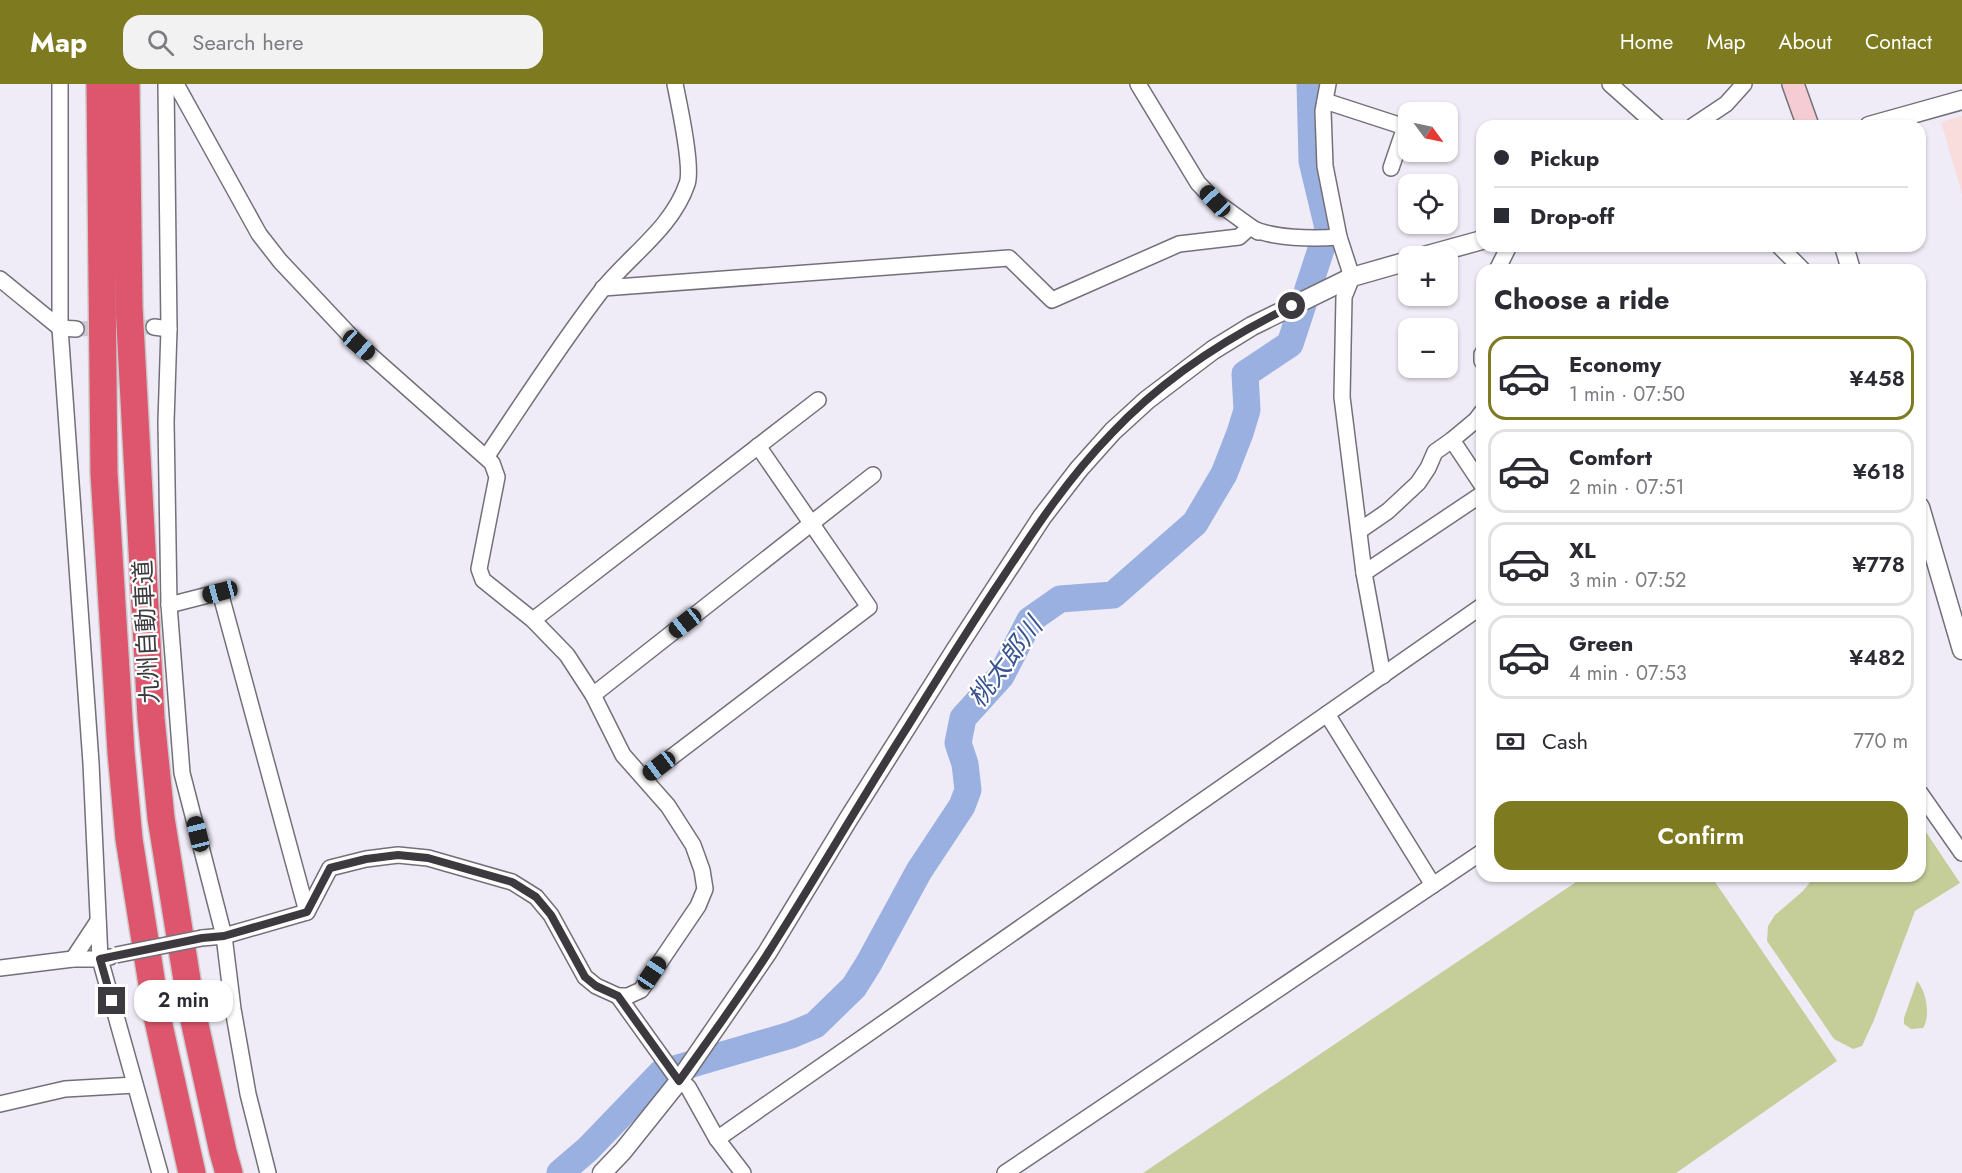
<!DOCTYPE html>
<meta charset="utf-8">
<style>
:root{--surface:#fff;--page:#f2f2f3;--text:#2b2b33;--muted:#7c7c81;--line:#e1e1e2;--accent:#7d7a20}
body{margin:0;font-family:Jost,"Noto Sans JP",sans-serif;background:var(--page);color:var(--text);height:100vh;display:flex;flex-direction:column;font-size:22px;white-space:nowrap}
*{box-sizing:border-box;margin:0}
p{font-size:20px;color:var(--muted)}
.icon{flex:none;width:33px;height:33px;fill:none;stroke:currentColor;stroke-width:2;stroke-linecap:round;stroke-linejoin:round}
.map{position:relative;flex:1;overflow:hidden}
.sheet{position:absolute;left:1476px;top:180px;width:450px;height:618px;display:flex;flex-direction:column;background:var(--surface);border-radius:18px;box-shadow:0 2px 4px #0004}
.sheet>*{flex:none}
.banner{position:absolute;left:1476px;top:36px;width:450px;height:132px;border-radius:18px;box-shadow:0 2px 4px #0004;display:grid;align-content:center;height:132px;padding:0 18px;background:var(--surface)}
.needle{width:39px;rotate:123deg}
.fabs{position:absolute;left:1398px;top:18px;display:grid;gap:12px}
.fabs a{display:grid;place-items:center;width:60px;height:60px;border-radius:12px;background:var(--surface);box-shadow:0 2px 4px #0004;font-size:30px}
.end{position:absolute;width:27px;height:27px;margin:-14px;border:8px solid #3c3a3e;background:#fff;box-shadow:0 0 0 3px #fff}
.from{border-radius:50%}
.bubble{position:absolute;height:42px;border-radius:18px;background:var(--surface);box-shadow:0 2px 4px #0004;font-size:20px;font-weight:600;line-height:42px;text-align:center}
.car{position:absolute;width:18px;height:36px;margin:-18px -9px;border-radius:8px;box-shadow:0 0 4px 2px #0007;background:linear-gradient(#222 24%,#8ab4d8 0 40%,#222 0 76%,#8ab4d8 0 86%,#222 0)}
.banner b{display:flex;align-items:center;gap:21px;height:57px;font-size:22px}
.banner b+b{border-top:2px solid var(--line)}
.banner i{width:15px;height:15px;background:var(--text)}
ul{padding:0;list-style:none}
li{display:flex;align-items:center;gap:18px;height:84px;margin:0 12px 9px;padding:0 6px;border:3px solid var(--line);border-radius:18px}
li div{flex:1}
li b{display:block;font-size:22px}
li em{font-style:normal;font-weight:600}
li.current{border-color:var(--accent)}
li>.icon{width:54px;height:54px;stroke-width:1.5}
h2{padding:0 18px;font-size:27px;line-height:72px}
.pay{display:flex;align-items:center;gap:15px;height:66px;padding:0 18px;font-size:22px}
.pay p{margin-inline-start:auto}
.primary-button{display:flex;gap:12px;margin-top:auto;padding:12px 18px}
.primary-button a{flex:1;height:69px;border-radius:18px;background:var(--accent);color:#fff;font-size:24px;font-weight:600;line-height:69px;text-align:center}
header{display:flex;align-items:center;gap:36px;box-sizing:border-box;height:84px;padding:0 30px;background:var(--accent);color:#fff}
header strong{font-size:28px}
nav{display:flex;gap:33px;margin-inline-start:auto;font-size:21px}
.search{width:420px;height:54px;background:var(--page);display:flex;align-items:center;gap:15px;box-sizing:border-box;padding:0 21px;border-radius:18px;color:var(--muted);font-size:22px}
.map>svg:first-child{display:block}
</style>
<header>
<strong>Map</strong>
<div class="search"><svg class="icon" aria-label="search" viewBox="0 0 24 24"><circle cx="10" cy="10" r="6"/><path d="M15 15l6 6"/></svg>Search here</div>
<nav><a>Home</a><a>Map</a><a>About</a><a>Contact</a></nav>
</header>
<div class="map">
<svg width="1962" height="1089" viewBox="0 0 1962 1089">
<rect width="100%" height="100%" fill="#f0ecf7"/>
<path fill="#f8dddc" d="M1962,32V110L1941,38Z"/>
<g fill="#c5cd98">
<path d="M1920,739L1960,799L1915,827L1874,936L1862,962L1853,965L1834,955L1767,857L1768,842L1775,831L1803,807L1815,792H1920Z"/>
<path d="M1585,792H1711L1837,977L1676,1089H1143Z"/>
<path d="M1917,897C1926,906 1931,933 1923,944L1911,945L1904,940V934Z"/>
</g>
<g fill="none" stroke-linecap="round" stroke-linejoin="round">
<path stroke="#99b0e0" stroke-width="27" d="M560,1089L588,1065L661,989L791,951L815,941L854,903L869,879L919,787L962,722L968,706L965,680L958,659L963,634L1001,592L1030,536L1060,515L1113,511L1195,439L1224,390L1240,349L1247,326L1245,290L1290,260L1328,144L1312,77L1310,0"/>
<path stroke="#ccc8d2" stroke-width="15" stroke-dasharray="15 8" stroke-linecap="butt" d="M76,245L154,243"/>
<g stroke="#747079" stroke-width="18">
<g id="minor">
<path d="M60,0V244L91,679L100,875L160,1089"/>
<path d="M166,0L169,245L166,338L169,521L182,689L224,852L233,925L248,1010L268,1089"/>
<path d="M176,0L259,150L280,177L359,261L492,379L497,393L479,485L483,496L533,536L567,571L593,611L623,671L668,722L693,761L702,786L705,805L698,822L641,906L628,912H618L596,902L585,893L551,831L536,813L512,798L428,774L398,771L366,775L330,784L307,828L224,852L202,854"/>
<path d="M1138,0L1198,99L1215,117L1258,148"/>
<path d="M1328,0L1323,27L1325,82L1339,153L1352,193L1344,213L1342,313L1364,489L1383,592"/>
<path d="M1610,0L1657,42"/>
<path d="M1325,17L1408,44"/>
<path d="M1693,42L1726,20L1744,0"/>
<path d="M1448,62L1449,63"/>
<path d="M1391,84L1405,43"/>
<path d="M1779,162L1803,186"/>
<path d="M1497,186L1509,162"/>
<path d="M0,195L60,244L76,245"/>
<path d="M603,204L1009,174L1052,216L1179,160L1239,153L1250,143C1271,155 1315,155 1339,153"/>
<path d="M154,243L169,245"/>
<path d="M1482,270V277"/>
<path d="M1452,356L1482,401"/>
<path d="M487,372C524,317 561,259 602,206C630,171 672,144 687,100C693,84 679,20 675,0"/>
<path d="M1359,447L1388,427L1418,399L1428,384L1435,368L1452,356L1476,336L1482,328"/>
<path d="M1364,489L1482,410"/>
<path d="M169,521L220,508L307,828"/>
<path d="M533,536L818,316"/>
<path d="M593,611L873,391"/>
<path d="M1327,630L1433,801"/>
<path d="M644,694L869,523L758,362"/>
<path d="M1920,709L1962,769"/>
<path d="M73,875L98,837"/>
<path d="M0,884L73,875H100L110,873"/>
<path d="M618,912L679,997L688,1003L717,1055L743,1089"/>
<path d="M0,1020L65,1005L135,1001"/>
<path d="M717,1055L1482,522"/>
<path d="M1005,1089L1482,768"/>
</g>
</g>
<g stroke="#747079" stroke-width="21">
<g id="tertiary">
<path d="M1869,42L1962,16"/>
<path d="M1844,162L1851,186"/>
<path d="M1424,172L1482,156"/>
<path d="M1920,423L1962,566"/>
<path d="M602,1089L623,1067L679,997L767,869L849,734L956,565L1042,433L1079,385L1113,347L1147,316L1213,266L1252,242L1352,193L1408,177"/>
</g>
</g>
<g stroke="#747079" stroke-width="24">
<path id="secondary" d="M1793,0L1808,42"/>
</g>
<g stroke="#cccccd" stroke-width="30">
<g id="motorway">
<path d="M100,0L104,389L121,668L129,755L157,932L192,1089"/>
<path d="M126,0L129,222L151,634L161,734L192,927L223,1068L229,1089"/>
</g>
</g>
<use href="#minor" stroke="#fff" stroke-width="15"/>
<use href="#tertiary" stroke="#fff" stroke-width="18"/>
<use href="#secondary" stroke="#f5ccd3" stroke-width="21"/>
<use href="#motorway" stroke="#dd566d" stroke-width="27"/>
<g stroke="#747079" stroke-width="18" stroke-linecap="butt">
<path id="minor-bridge" d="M116,871L202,854"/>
</g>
<use href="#minor-bridge" stroke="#fff" stroke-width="15"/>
</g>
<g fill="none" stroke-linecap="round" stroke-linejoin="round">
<path stroke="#3c3a3e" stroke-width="8" d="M112,917L100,875L202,854L224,852L307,828L330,784L366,775L398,771L428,774L512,798L536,813L551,831L585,893L596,902L618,912L679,997C709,955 740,913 768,869C816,794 860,717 908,642C939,592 970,542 1003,493C1036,443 1069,393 1112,349C1162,296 1226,254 1292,222"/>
</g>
<g text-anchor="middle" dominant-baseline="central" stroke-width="4.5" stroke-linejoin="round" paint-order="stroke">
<g font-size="24" fill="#3c3a3e" stroke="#fff">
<text transform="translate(146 548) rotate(-93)">九州自動車道</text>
</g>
<g font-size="26" font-style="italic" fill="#3a5490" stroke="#fff">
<text transform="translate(1005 578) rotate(-53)">桃太郎川</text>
</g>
</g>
</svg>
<div class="fabs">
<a><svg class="needle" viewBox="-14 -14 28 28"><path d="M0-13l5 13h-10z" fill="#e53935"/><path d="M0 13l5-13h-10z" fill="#7c7c81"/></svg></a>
<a><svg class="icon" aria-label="locate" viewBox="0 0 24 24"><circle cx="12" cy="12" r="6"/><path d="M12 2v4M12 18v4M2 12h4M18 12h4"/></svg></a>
<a>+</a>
<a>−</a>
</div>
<i class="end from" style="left:1292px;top:222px"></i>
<i class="end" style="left:112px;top:917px"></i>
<div class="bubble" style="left:134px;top:896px;width:99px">2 min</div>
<i class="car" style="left:1215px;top:117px;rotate:317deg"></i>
<i class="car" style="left:359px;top:261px;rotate:131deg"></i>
<i class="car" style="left:220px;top:508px;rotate:255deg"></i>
<i class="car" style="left:685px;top:539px;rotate:232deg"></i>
<i class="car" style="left:659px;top:682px;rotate:233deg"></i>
<i class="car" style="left:198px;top:750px;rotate:346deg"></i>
<i class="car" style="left:652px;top:889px;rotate:34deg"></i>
<div class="banner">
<b><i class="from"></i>Pickup</b>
<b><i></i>Drop-off</b>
</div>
<section class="sheet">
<h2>Choose a ride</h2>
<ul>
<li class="current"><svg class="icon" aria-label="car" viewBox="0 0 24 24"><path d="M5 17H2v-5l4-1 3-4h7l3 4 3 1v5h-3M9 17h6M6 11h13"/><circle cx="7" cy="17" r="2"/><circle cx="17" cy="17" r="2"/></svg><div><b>Economy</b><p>1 min · 07:50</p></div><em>¥458</em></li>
<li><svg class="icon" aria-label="car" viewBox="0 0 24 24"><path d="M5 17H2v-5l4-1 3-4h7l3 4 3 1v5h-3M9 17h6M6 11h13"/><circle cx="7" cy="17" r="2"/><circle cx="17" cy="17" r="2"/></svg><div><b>Comfort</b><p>2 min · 07:51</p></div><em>¥618</em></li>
<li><svg class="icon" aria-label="car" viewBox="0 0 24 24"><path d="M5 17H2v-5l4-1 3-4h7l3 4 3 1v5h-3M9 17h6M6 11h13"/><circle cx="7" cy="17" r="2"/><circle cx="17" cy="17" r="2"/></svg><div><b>XL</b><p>3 min · 07:52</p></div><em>¥778</em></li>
<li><svg class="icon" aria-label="car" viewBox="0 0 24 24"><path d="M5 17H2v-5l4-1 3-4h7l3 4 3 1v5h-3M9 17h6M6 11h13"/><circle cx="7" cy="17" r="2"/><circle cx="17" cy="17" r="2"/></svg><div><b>Green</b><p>4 min · 07:53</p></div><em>¥482</em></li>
</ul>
<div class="pay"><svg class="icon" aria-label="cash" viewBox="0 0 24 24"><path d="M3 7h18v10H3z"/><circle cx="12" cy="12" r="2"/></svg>Cash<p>770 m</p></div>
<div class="primary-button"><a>Confirm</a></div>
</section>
</div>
